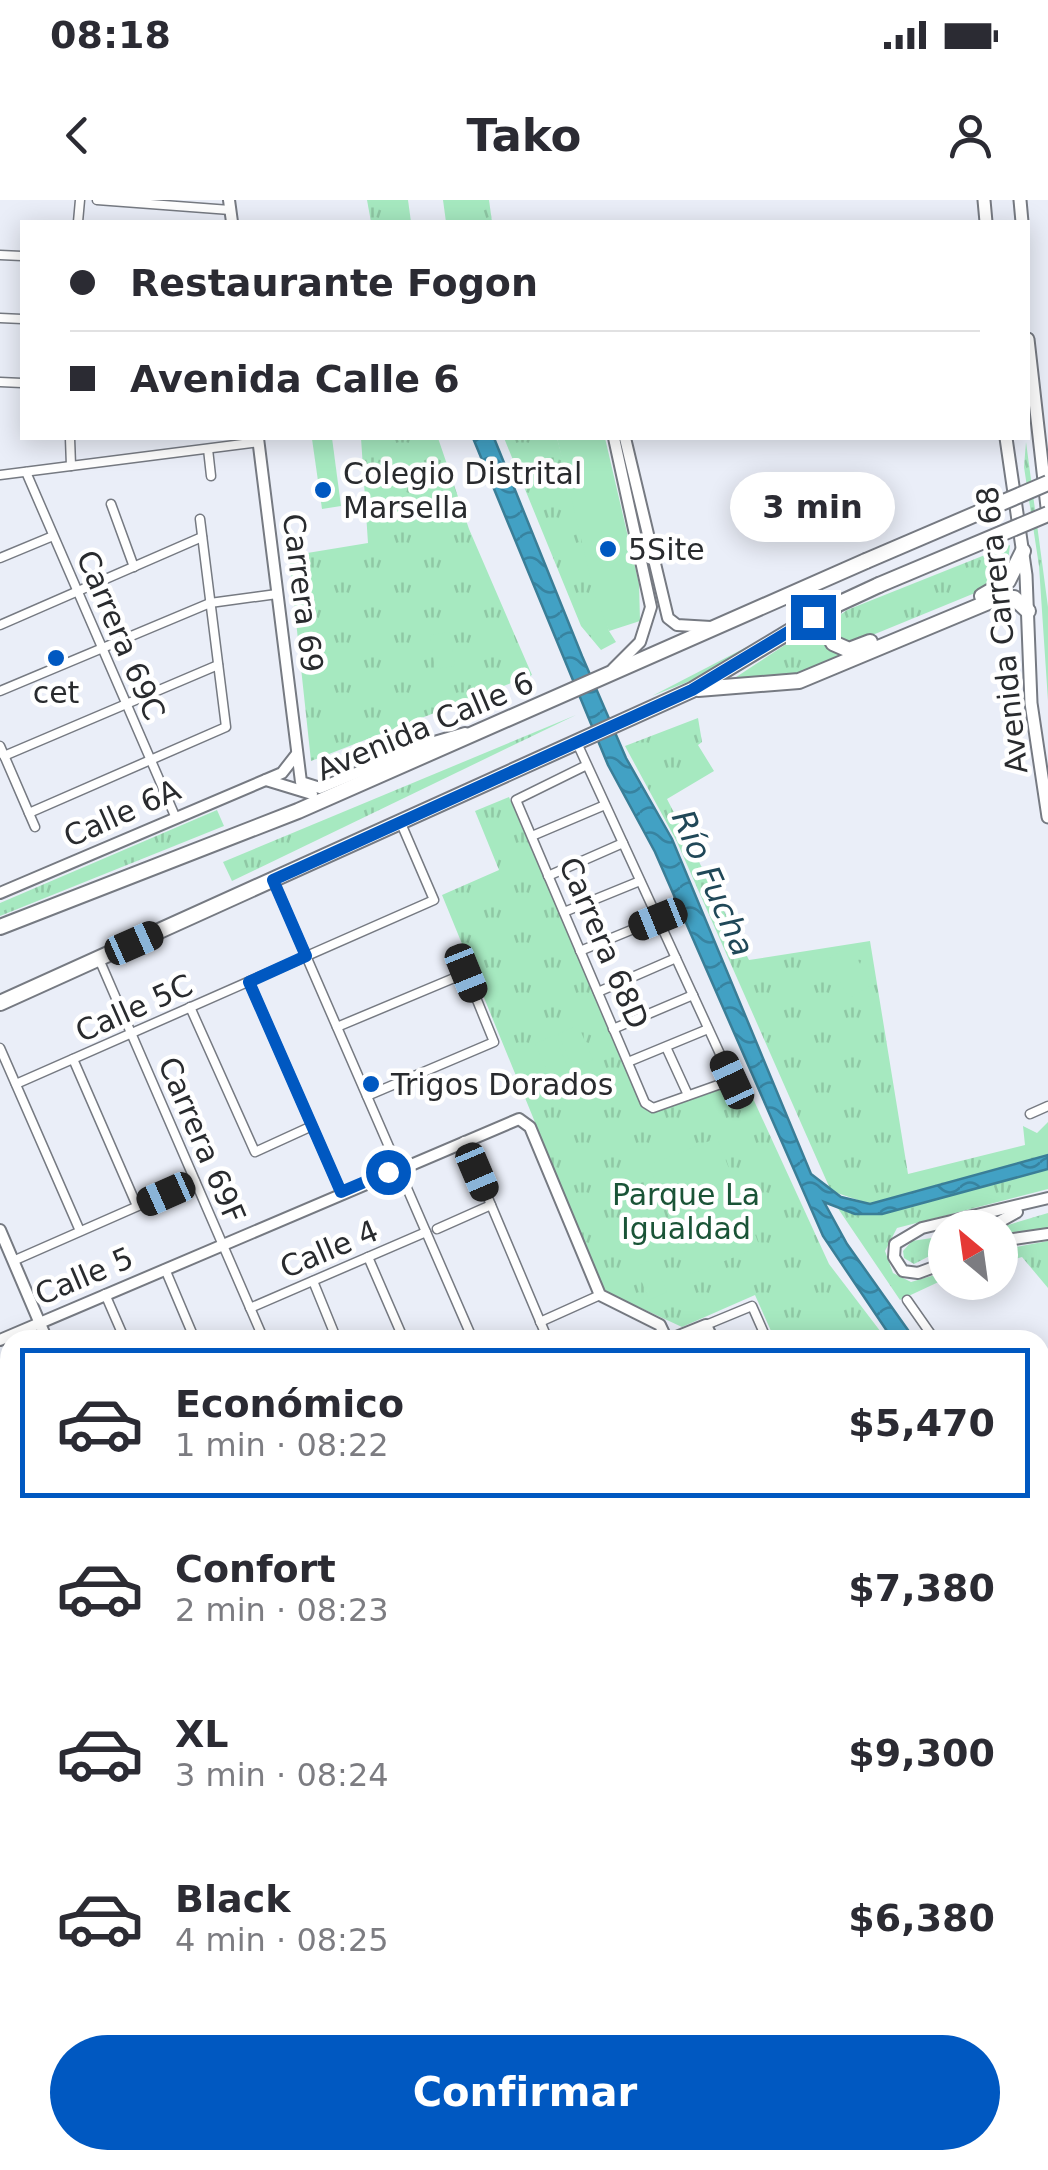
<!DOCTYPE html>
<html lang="es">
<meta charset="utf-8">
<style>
:root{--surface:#fff;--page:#f7f7f7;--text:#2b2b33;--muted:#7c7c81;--line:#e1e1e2;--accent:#0058c1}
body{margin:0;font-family:"DejaVu Sans",sans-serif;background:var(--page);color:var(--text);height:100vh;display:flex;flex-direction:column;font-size:38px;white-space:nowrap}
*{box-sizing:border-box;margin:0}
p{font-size:32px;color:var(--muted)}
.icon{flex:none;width:55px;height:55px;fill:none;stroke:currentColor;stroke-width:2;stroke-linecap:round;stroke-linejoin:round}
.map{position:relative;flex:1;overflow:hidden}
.side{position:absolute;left:0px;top:1130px;width:1050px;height:840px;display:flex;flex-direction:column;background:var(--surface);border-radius:30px 30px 0 0;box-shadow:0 5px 25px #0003}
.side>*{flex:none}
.top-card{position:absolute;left:20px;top:20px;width:1010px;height:220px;border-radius:0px;box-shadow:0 5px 25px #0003;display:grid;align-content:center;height:220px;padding:0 50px;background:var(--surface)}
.needle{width:65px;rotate:331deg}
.controls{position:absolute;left:928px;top:1010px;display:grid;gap:20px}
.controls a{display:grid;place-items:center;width:90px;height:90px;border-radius:50%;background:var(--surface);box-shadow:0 5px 25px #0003;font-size:50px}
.end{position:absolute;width:45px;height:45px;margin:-22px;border:12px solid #0058c1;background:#fff;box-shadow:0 0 0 5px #fff}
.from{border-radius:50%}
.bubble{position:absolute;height:70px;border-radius:35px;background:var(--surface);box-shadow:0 5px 25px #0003;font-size:32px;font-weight:600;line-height:70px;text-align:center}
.car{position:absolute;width:30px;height:60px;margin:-30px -15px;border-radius:12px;box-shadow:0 0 8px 2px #0007;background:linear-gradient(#222 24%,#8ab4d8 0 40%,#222 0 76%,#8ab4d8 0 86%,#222 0)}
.top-card b{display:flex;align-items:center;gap:35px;height:95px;font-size:38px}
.top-card b+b{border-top:2px solid var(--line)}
.top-card i{width:25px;height:25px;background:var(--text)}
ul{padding:18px 0 0;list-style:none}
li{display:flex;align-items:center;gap:30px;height:150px;margin:0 20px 15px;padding:0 30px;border:5px solid transparent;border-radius:0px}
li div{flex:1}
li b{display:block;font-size:38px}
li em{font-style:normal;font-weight:600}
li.current{border-color:var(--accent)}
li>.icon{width:90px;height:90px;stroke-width:1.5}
.button{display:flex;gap:20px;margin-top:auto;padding:20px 50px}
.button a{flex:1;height:115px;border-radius:60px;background:var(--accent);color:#fff;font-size:40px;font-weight:600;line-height:115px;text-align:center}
.status{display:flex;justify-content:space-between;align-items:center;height:70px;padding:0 50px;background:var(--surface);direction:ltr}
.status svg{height:28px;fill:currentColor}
header{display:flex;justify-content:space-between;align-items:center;height:130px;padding:0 50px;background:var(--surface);font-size:45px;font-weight:600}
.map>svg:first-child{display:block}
</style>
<div class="status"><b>08:18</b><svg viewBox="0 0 49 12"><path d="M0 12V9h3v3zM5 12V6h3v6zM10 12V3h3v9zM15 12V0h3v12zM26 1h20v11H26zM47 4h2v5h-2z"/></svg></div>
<header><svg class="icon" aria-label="back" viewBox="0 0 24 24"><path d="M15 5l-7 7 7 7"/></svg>Tako<svg class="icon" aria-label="person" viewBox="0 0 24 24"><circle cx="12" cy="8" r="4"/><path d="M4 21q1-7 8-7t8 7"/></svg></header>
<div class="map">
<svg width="1048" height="1970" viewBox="0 0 1048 1970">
<defs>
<pattern id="grass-tufts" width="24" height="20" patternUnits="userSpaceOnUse" patternTransform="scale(2.5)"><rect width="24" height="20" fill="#a6e9c0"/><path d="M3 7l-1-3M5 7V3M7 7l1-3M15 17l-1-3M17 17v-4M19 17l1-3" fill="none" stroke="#8fc8a5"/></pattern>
<pattern id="water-waves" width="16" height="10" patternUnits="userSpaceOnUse" patternTransform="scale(2.5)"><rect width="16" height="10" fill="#42a1c4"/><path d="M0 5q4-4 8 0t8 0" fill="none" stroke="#3783a0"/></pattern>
</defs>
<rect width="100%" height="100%" fill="#eaeef8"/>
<g fill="url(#grass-tufts)">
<path d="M367,0H408L411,22H371Z"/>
<path d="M443,0H489L492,22H446Z"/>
<path d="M361,238H438L469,329L532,475L311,561L289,356L368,343Z"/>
<path d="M504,238H557L609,431L616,442L601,450L581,426Z"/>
<path d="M1026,242L1048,407V501L1039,366L1024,267Z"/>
<path d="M1010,345L1006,377L997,384L853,443L838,442L831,422L847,410Z"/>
<path d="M820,422L824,441L850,456L794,477L727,483Z"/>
<path d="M770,435L723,468L652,496Z"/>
<path d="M576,515L232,681L223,662Z"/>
<path d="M698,518L702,542L698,545L714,571L667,599L749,760L870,741L908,974L1025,945L1023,926L1037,933L1048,922V955L870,1004L831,991L677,642L625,546Z"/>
<path d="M509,597L643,907L653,913L745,881L829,1064L887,1140H775L755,1095L682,1127L604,1091L442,695L499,670L475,611Z"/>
<path d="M217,610L224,626L0,716V703Z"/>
<path d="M1048,969V989L897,1028L885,1051L893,1073L911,1082L945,1072V1079L900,1100L837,1007L855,1014H882Z"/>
<path d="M1048,1013V1031L1000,1037L998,1028Z"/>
<path d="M945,1036V1048L914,1064L904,1058L903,1051L912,1041Z"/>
<path d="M1048,1041V1088L1022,1057L1000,1063V1050Z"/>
<path d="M0,1464L10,1487V1795L0,1740Z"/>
<path d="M10,1820V1960H222L226,1970H0V1827Z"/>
</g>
<g fill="#a6e9c0">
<path d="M332,238L341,306L322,309L312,239Z"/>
<path d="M557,238H605L639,384L640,421L609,431L594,393Z"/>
<path d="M402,259L407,303L382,306L376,263Z"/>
<path d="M450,432L455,466L435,469L430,435Z"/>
<path d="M850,746L872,785L849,798L827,759Z"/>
<path d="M578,825L593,860L573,868L558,834Z"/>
<path d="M554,835L569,870L550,878L535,844Z"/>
<path d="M717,938L760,1047L691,1074L649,965Z"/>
<path d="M653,1059L667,1092L649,1100L636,1067Z"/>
</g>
<path fill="url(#water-waves)" stroke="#3a7e97" stroke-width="2.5" d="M473,238H494L582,456L626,558L672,639L811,974L841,997L870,1004L1048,955V969L882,1014H855L824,1002L847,1044L915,1140H893L823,1036L655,652L608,565Z"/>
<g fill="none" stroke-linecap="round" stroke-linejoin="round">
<g stroke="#767a82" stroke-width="11">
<g id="street">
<path d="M97,0L230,10"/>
<path d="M78,22L80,0"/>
<path d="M0,55L22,56"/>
<path d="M0,118L22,119"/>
<path d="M0,182L22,183"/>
<path d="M70,238L71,266"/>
<path d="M208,249L211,276"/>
<path d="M26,272L175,616"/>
<path d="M0,275L259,242"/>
<path d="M111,304L134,367"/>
<path d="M0,358L53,336"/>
<path d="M0,425L202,337"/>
<path d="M0,491L210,403L277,394"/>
<path d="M577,543L732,880L653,908L645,903L516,600L587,565"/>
<path d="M0,546L35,627"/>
<path d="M4,556L218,465"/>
<path d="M29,613L226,527L200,319"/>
<path d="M532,636L605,605"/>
<path d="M548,676L623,643"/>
<path d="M273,680L473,1140"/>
<path d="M564,712L640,681"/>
<path d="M580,751L658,719"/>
<path d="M99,759L264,1140"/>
<path d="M249,782L341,992"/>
<path d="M598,792L676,758"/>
<path d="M190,807L255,952L312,926"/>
<path d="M337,827L466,773L494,842L367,896"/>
<path d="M613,829L693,795"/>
<path d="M666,847L688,895"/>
<path d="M0,848L80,1031"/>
<path d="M73,859L137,1006"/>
<path d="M628,862L708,829"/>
<path d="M16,884L434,700L400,621"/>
<path d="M1030,914L1048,906"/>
<path d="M464,941L548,1140"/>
<path d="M437,1029L491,1005"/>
<path d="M368,1057L404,1140"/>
<path d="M13,1061L195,981"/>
<path d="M165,1069L195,1140"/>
<path d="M313,1081L337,1140"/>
<path d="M105,1094L125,1140"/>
<path d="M907,1100L935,1140"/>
<path d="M250,1108L426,1032"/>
<path d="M540,1122L600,1095"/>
<path d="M706,1125L752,1106L767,1140"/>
<path d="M0,1215L10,1211"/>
<path d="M1040,1285L1048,1296"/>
<path d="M0,1355L10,1350"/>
<path d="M1040,1373L1048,1385"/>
<path d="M1040,1436L1048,1454"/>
<path d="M1040,1552L1048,1570"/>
<path d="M1040,1670L1048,1688"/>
<path d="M1040,1794L1048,1812"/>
<path d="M0,1844L10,1836"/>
<path d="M0,1960L14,1970"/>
<path d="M81,1960L85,1970"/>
<path d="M644,1960L649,1970"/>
<path d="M881,1960L885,1970"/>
<path d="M914,1960L919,1970"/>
<path d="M964,1960L968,1970"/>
<path d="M95,1970L108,1960"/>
<path d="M470,1970L494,1960"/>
</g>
</g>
<g stroke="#767a82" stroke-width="14">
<g id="secondary">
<path d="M229,0L232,22"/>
<path d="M258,238L301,582L320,588L424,545L465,533"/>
<path d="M625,238L668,418L677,425L711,427"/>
<path d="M613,469L640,442L651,407L614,238"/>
<path d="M266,580L312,594"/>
<path d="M0,693L282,573L296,555"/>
<path d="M988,1028L1017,1012"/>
<path d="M0,1030L47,1140"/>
<path d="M1000,1041L1048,1034"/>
<path d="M945,1063L918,1073L903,1071L894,1057L895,1044L922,1028L1048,998"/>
<path d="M0,1140L519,919L530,927L600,1095L660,1125L667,1140"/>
<path d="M669,1140L706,1125L713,1140"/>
<path d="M0,1428L10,1423"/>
<path d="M1040,1525L1048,1523"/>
<path d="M1040,1901L1048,1918"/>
<path d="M1040,1941L1048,1936"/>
<path d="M237,1960L242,1970"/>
<path d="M365,1960L369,1970"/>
<path d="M379,1960L383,1970"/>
<path d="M993,1970L1009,1960"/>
</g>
</g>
<g stroke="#767a82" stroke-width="15">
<g id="primary">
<path d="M984,0L986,22"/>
<path d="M1020,0L1022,22"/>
<path d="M1028,139L1048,316"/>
<path d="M1006,238L1026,375L1031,503L1048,617"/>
</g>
</g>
<g stroke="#767a82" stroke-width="18">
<g id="highway">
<path d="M982,396L1008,381L1023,351"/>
<path d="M835,405L826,427L833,443L849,450L870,442"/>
<path d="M698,489L799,481L998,398H1014L1028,411"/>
<path d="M0,727L298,611L866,361"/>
<path d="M0,803L692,490L825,410L879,385"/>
</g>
</g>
<use href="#street" stroke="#fff" stroke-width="8"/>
<use href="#secondary" stroke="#fff" stroke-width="10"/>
<use href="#primary" stroke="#fff" stroke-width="11"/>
<use href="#highway" stroke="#fff" stroke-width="14"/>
<g stroke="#767a82" stroke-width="18" stroke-linecap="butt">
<g id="highway-bridge">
<path d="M866,361L1048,283"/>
<path d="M879,385L1048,314"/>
</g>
</g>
<use href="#highway-bridge" stroke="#fff" stroke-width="14"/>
</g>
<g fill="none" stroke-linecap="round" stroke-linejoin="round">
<path stroke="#0058c1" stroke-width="12" d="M388,972L341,992L249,782L306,756L273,680L692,490L813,417"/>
</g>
<g fill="#0058c1" stroke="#fff" stroke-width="4">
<circle cx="323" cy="290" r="10"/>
<circle cx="608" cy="349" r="10"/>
<circle cx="56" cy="458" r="10"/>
<circle cx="371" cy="884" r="10"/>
</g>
<g text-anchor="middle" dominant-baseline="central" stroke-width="9" stroke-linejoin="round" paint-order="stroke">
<g font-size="30" fill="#292b2e" stroke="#fff" text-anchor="start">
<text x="343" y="273">Colegio Distrital<tspan x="343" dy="34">Marsella</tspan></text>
<text x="628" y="349">5Site</text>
<text x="56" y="492" text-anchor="middle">cet</text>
<text x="391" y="884">Trigos Dorados</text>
</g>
<g font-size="30" fill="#292b2e" stroke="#fff">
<text transform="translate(303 393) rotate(83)">Carrera 69</text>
<text transform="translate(1002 430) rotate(-96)">Avenida Carrera 68</text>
<text transform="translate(121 435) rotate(67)">Carrera 69C</text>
<text transform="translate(425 526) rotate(-23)">Avenida Calle 6</text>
<text transform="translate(122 613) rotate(-24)">Calle 6A</text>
<text transform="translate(604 743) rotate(67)">Carrera 68D</text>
<text transform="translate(134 808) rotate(-24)">Calle 5C</text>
<text transform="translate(202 940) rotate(67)">Carrera 69F</text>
<text transform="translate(329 1049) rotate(-23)">Calle 4</text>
<text transform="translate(84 1076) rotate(-23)">Calle 5</text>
</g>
<g font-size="30" fill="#1a5437" stroke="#fff">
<text x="686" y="994">Parque La<tspan x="686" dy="34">Igualdad</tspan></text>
</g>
<g font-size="32" font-style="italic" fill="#204858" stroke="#fff">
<text transform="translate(713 683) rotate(66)">Río Fucha</text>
</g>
</g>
</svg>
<div class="controls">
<a><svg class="needle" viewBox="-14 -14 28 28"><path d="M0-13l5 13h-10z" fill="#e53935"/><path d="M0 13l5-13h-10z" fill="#7c7c81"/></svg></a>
</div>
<i class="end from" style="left:388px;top:972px"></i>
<i class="end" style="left:813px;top:417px"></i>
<div class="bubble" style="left:730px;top:272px;width:165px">3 min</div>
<i class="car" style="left:658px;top:719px;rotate:248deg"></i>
<i class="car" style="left:134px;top:743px;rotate:66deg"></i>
<i class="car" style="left:466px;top:773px;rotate:158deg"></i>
<i class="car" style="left:732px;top:880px;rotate:335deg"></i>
<i class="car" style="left:477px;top:972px;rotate:157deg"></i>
<i class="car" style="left:166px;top:994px;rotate:246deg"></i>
<div class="top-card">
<b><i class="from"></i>Restaurante Fogon</b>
<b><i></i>Avenida Calle 6</b>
</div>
<section class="side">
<ul>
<li class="current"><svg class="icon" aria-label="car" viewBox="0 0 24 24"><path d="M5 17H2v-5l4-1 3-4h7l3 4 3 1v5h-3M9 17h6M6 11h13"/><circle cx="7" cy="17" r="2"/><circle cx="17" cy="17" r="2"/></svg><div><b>Económico</b><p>1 min · 08:22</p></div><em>$5,470</em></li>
<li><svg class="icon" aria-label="car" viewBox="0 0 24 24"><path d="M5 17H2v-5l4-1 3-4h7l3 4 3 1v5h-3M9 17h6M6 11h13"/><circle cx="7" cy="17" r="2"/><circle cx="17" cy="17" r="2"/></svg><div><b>Confort</b><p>2 min · 08:23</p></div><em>$7,380</em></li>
<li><svg class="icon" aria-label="car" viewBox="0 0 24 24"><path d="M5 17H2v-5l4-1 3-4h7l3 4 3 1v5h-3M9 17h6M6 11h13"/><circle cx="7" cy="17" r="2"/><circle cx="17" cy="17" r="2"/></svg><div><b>XL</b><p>3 min · 08:24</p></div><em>$9,300</em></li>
<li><svg class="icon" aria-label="car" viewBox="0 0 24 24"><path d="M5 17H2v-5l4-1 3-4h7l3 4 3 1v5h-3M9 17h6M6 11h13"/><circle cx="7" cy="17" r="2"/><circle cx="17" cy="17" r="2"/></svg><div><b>Black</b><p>4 min · 08:25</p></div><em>$6,380</em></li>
</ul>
<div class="button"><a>Confirmar</a></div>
</section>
</div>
